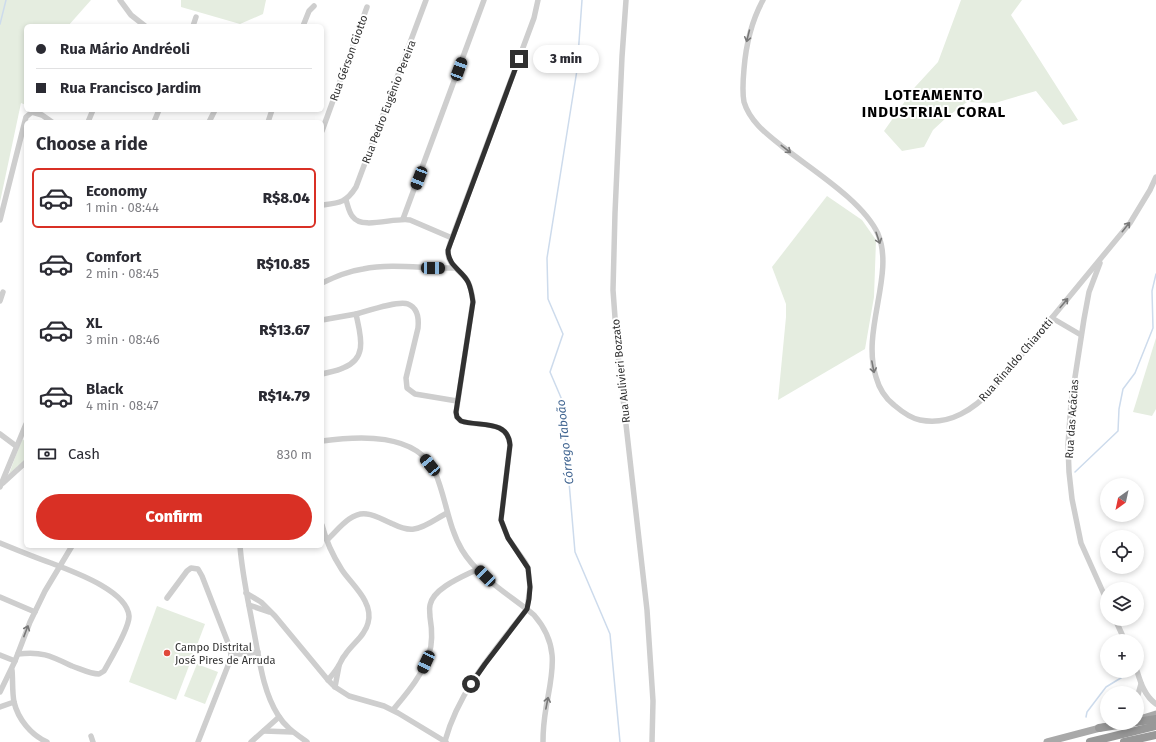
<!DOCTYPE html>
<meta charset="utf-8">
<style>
:root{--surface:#fff;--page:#f7f7f7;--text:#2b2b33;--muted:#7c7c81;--line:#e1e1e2;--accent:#d93025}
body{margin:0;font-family:"Fira Sans",sans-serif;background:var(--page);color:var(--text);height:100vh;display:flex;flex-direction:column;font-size:15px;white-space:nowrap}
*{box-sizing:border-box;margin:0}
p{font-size:13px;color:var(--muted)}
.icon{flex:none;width:22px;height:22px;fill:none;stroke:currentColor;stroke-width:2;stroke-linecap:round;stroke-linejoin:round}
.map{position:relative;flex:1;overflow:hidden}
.drawer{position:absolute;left:24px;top:120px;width:300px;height:428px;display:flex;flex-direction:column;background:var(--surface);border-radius:6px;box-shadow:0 2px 6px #0003}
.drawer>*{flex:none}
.guide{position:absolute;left:24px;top:24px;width:300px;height:88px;border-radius:6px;box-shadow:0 2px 6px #0003;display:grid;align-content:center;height:88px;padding:0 12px;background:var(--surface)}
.needle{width:26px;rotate:213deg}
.controls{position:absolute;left:1100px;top:478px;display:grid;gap:8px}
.controls a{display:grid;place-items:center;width:44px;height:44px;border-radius:50%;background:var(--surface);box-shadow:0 2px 6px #0003;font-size:20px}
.end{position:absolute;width:18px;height:18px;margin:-9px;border:5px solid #313131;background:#fff;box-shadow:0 0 0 2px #fff}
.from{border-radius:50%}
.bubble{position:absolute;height:28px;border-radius:14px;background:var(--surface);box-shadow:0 2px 6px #0003;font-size:13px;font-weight:800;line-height:28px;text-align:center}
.car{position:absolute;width:12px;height:24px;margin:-12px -6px;border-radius:5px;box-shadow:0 0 3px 1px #0007;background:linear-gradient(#222 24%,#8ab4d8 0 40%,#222 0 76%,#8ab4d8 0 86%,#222 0)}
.guide b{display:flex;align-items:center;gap:14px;height:38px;font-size:15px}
.guide b+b{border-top:1px solid var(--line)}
.guide i{width:10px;height:10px;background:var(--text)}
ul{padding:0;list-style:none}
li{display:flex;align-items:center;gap:12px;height:60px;margin:0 8px 6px;padding:0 4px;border:2px solid transparent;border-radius:6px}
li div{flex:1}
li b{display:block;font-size:15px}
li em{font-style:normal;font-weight:800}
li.selected{border-color:var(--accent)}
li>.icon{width:36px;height:36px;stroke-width:1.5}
h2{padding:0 12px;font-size:18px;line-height:48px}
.pay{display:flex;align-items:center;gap:10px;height:44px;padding:0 12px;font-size:15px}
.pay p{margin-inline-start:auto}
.cta{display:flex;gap:8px;margin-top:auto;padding:8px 12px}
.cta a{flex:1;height:46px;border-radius:24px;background:var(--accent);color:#fff;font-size:16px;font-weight:800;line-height:46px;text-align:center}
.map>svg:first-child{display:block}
</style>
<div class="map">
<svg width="1156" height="742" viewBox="0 0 1156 742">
<rect width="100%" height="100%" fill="#fff"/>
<g fill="#e5ede0">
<path d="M0,0H91L68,26H26V105L21,103L0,202Z"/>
<path d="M181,0H266L263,14L240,24L181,7Z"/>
<path d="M961,0H1022L1011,15L1078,120L1063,125L1036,91L995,103L967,102L947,117L933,130L924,147L902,151L884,131L915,87L938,62Z"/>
<path d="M827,196L862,220L876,240L874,297L865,349L778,400L786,317V304L772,267Z"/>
<path d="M1156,338V409L1152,416L1133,412Z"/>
<path d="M22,439L26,442V459L9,474Z"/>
<path d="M157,606L205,624L176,700L129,682Z"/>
<path d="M197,664L218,672L205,704L184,696Z"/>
</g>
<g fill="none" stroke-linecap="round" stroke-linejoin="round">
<g stroke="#cddbec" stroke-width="1.5">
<path d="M582,0L577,70L547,258L548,299L563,334L550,372L562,400L575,552L610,634L620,742"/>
<path d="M0,24L6,0"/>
<path d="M1075,472L1118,431L1119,409L1123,389L1135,373L1153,328L1152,291L1156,274"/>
<path d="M1086,717L1087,712L1106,687L1129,673"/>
</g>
<g stroke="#cecece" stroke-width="5.5">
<path d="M120,0L131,15L145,26"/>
<path d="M626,0L622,57L615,213L613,290L617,345L647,610L653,701L652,742"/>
<path d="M763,0C751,22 746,44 744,69C743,80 742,92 744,102C750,122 768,135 783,147C812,170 863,201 878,234C895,274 861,331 876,377C879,388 885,398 894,405C901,411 910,418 920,420C950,426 974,409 994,388L1130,223L1150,190L1156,177"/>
<path d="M193,26L196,17"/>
<path d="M303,26L309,11L314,6"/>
<path d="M88,122L93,110"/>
<path d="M154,122L159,110"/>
<path d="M209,122L215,110"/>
<path d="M268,122L272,110"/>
<path d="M322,131L367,7"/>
<path d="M346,200C348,206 349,213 353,217C362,230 395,217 410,220L452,238"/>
<path d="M322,205C339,203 346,203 356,187L426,0"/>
<path d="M403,219L484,0"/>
<path d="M0,220L26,117L32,112L42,115L52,122"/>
<path d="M1100,263L1089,292L1084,319L1071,403L1068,445L1069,472L1072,499L1081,543L1107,601"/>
<path d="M322,283C335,277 348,271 363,269C393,263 425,269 455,268"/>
<path d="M0,301L3,292"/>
<path d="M1052,318L1081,335"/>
<path d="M322,320C333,318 345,316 356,314C367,311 399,300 408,304C418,308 419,318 418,328L406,378L407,388L415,394L457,401"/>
<path d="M322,374C329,372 337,371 343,368C369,358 360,334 356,314"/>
<path d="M0,434L16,446"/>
<path d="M322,441C358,436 416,432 435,472C446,498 448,526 462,550C479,578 510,595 534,615C561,646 552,673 546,708C544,720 543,731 543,742"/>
<path d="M3,483L26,462"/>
<path d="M0,487L26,424"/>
<path d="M322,525C326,541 333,556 342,570C352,585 374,602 368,623C365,636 352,644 345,655C342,658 341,662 339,665C336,671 332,675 328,680"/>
<path d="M327,540C337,531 351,511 367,514C376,515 385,521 393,524C399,527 407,530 414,529C425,528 437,518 447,513"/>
<path d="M0,543C17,550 34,557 51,563C71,571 127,590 129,616C130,627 110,660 104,671L99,674C90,674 81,669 72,666C51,656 42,651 18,654"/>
<path d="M240,546C242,573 248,600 253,627C259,656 262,690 278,715C285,727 296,734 307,742"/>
<path d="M246,593L261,602L275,616L328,680L335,687L349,696L384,706L398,713L446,742"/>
<path d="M0,597L35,612"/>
<path d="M167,598L187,571L191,568L198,569L202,576L230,648L231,655L229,663L198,742"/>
<path d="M249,605L269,612"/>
<path d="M1115,619L1125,641"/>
<path d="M0,655L15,661"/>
<path d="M231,655L258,652"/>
<path d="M12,670C13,680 12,691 14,702C18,719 31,735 47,742"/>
<path d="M1137,671C1141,684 1145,696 1156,704"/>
<path d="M335,687L339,666"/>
<path d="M0,692L15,661L30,622L45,591L72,546"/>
<path d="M1137,698L1141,684"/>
<path d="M0,707L14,702"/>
<path d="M393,710C407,693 422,676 429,654C433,642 432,629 430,617C430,613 429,609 430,605C433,588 464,576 478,569"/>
<path d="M264,731L292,732"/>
<path d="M91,736L93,742"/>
<path d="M445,741C459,690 495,650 527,609L530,587L528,568L525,562L508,538L501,520L510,445C508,419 479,427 461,421L457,417L456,413L473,301C472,294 471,286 467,280C461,271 449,266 448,254C448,249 450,243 452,238L534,18L538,0"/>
<path d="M251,742L279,717"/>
</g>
<g stroke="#a9a9a9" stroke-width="7">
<path d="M1143,718L1156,714"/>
<path d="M1047,742L1104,727"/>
</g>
<g stroke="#989898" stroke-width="8">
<path d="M1099,728L1156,719"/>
<path d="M1090,742L1156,726"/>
<path d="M1124,742L1156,735"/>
</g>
</g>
<defs><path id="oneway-shaft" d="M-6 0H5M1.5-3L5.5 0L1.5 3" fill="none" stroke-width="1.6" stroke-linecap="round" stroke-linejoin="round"/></defs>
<g stroke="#787878">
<use href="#oneway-shaft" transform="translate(748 36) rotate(104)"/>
<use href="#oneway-shaft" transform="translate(786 149) rotate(38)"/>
<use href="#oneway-shaft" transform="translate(1126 227) rotate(-51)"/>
<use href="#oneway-shaft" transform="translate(878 238) rotate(71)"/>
<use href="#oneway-shaft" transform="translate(1064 303) rotate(-50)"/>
<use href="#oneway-shaft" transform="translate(873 367) rotate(79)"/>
<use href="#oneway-shaft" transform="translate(26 631) rotate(-69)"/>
<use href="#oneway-shaft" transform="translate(547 703) rotate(-79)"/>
</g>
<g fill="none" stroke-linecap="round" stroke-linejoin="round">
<path stroke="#313131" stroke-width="5" d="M471,684L485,664L527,609L529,599L530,587L528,568L508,538L501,520L510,445C508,419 479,427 461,421L457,417L456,412L473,302C472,295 471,288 468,282C462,270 448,266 448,250L519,59"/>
</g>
<circle fill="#e0493b" stroke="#fff" stroke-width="1.5" cx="167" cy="653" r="4"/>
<g text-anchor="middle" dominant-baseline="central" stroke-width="4" stroke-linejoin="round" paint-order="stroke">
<g font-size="11" fill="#313131" stroke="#fff">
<text transform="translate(349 58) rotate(-70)">Rua Gérson Giotto</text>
<text transform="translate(389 102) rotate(-69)">Rua Pedro Eugênio Pereira</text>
<text transform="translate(1016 360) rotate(-49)">Rua Rinaldo Chiarotti</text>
<text transform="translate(621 371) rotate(-96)">Rua Aulivieri Bozzato</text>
<text transform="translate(1072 419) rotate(-86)">Rua das Acácias</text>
</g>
<g font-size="11" fill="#313131" stroke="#fff" text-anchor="start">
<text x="175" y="647">Campo Distrital<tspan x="175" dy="13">José Pires de Arruda</tspan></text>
</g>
<g font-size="12" font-style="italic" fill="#416591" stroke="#fff">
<text transform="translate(565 442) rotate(-96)">Córrego Taboão</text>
</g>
<g font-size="15" font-weight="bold" letter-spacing="1" fill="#000" stroke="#fff">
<text x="934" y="95">LOTEAMENTO<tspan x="934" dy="17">INDUSTRIAL CORAL</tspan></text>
</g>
</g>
</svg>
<div class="controls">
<a><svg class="needle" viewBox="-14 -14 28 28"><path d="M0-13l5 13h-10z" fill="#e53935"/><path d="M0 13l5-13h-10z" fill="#7c7c81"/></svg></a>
<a><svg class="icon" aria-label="locate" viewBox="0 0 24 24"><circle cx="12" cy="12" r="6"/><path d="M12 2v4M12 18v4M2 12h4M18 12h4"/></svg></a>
<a><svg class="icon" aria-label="layers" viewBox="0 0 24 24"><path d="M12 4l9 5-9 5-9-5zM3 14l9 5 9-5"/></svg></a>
<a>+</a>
<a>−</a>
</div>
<i class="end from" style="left:471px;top:684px"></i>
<i class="end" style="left:519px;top:59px"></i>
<div class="bubble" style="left:533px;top:45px;width:66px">3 min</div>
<i class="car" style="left:459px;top:69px;rotate:20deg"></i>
<i class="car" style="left:419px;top:178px;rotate:201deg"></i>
<i class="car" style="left:433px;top:268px;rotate:91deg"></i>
<i class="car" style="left:430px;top:465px;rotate:321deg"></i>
<i class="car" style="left:485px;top:576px;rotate:315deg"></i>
<i class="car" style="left:426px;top:662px;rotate:205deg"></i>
<div class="guide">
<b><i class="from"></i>Rua Mário Andréoli</b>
<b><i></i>Rua Francisco Jardim</b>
</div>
<section class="drawer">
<h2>Choose a ride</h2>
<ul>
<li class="selected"><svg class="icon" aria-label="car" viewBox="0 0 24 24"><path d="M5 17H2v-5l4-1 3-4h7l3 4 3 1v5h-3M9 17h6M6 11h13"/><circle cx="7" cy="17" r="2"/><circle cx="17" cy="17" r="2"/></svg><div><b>Economy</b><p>1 min · 08:44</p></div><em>R$8.04</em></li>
<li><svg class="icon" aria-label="car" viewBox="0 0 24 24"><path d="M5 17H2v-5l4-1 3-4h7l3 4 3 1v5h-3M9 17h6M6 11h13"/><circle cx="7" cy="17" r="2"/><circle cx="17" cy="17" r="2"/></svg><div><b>Comfort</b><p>2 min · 08:45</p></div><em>R$10.85</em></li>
<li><svg class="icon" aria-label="car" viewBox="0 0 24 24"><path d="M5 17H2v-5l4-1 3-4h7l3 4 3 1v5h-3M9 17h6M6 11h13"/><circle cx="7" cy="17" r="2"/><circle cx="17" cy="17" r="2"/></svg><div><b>XL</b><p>3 min · 08:46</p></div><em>R$13.67</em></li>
<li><svg class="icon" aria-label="car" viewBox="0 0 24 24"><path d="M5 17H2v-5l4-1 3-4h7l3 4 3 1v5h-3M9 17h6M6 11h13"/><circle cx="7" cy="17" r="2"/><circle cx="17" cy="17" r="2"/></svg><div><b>Black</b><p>4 min · 08:47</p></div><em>R$14.79</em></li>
</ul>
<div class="pay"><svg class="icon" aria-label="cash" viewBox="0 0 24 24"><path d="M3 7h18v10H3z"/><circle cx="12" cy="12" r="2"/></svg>Cash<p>830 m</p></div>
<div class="cta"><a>Confirm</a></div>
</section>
</div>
